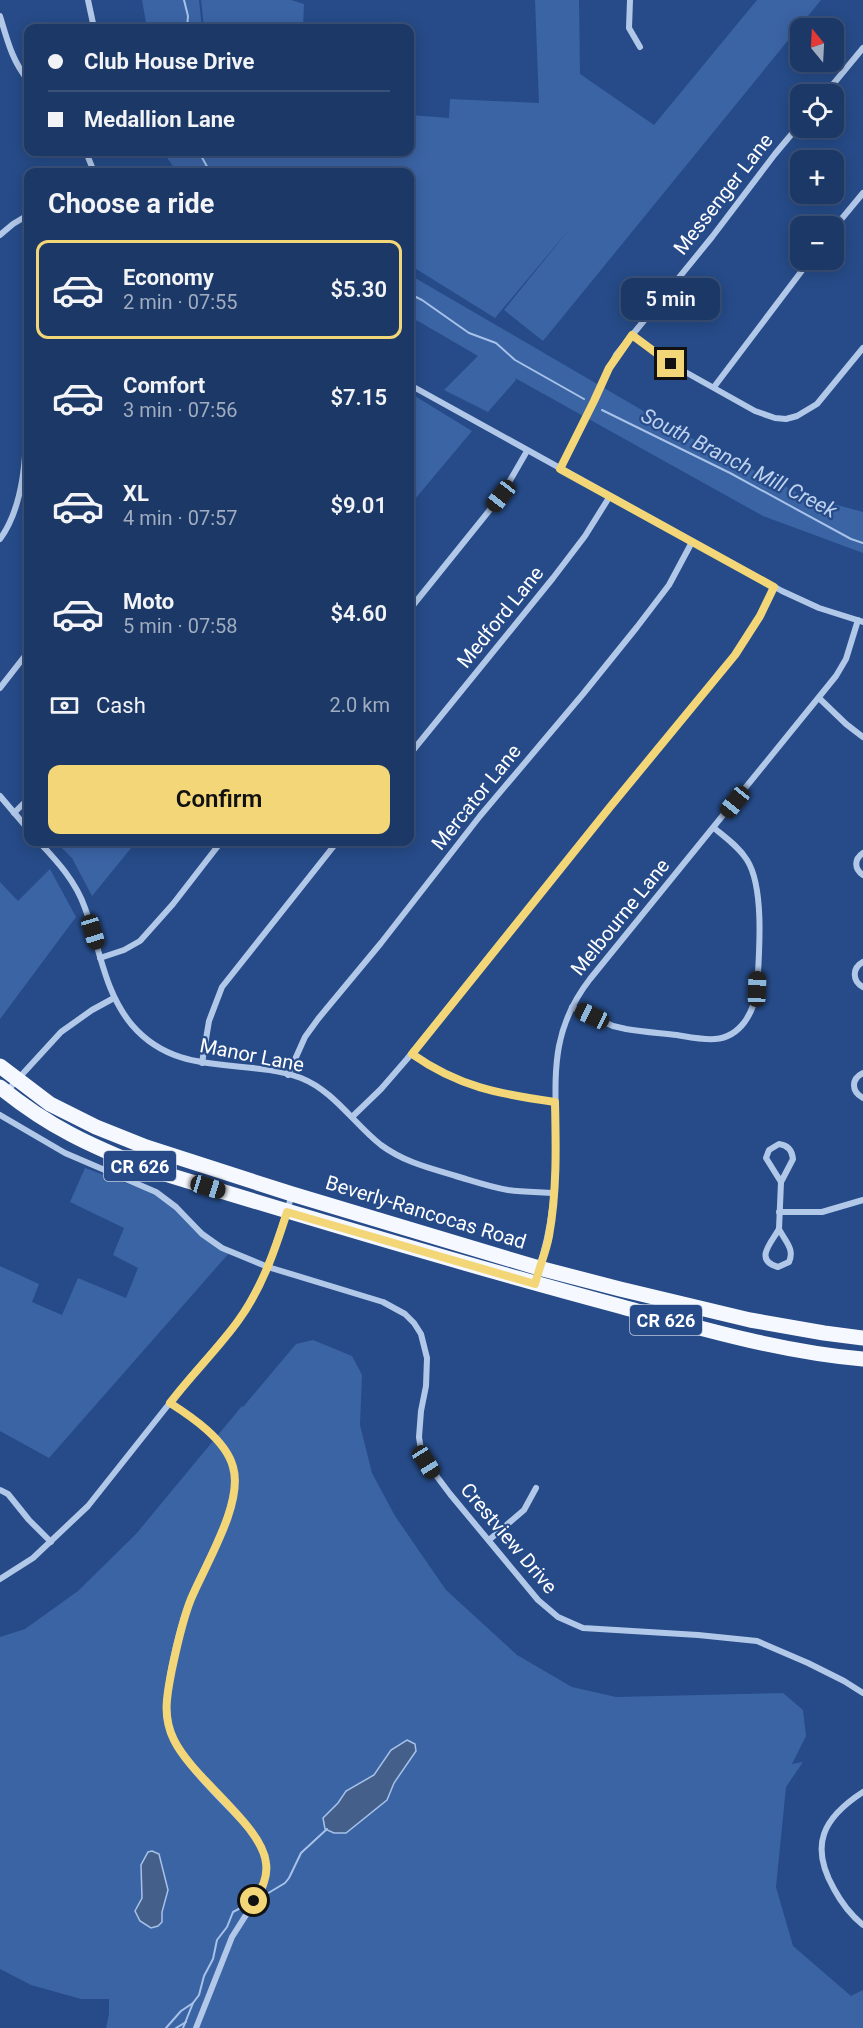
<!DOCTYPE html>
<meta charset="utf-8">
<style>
:root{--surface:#1c3866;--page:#253f6c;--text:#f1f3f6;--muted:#a0acbf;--line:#3a527a;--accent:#f2d677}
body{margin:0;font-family:Roboto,sans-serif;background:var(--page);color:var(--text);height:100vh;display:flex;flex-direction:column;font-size:22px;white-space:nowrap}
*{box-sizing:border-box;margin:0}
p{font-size:20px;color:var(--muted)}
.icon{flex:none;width:33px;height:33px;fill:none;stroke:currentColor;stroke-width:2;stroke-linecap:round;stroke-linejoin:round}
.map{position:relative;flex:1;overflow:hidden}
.side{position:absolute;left:24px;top:168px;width:390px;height:678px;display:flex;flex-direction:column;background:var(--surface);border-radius:12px;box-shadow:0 3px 15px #0003,0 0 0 2px var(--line)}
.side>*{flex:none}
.guide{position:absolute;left:24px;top:24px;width:390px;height:132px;border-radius:12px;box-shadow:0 3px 15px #0003,0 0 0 2px var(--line);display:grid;align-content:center;height:132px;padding:0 24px;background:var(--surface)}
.needle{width:39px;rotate:342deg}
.tools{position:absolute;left:790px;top:18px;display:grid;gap:12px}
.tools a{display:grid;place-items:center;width:54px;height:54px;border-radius:12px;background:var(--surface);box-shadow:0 3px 15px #0003,0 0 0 2px var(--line);font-size:30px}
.end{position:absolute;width:27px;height:27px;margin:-14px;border:8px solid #f2d677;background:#111;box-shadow:0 0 0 3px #111}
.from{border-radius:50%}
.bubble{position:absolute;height:42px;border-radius:12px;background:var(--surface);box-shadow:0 3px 15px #0003,0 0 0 2px var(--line);font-size:20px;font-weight:600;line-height:42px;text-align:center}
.car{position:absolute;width:18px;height:36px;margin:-18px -9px;border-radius:8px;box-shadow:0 0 4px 2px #0007;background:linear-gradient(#222 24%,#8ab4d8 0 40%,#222 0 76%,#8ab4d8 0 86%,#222 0)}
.guide b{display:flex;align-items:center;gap:21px;height:57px;font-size:22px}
.guide b+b{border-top:2px solid var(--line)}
.guide i{width:15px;height:15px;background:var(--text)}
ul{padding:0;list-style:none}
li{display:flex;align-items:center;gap:18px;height:99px;margin:0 12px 9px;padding:0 12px;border:3px solid transparent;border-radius:12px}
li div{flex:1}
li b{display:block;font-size:22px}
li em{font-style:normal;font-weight:600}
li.selected{border-color:var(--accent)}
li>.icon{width:54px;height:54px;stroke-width:1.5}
h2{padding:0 24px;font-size:27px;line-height:72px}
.pay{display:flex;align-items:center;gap:15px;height:66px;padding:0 24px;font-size:22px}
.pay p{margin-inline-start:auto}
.cta{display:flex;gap:12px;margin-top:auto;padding:12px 24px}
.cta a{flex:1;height:69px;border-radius:12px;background:var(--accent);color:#111;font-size:24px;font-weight:600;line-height:69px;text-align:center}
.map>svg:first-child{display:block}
</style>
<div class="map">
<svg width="863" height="2028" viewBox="0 0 863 2028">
<rect width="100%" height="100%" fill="#264b88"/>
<g fill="#3b64a5">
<path d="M142,0H199L202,28H147Z"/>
<path d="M201,0H291L304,4L303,28H204Z"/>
<path d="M535,0H579L580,74L654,125L757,0H821L543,341L504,310L572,226L495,318L413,267L410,266V172H177L163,152H410V115L449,118L450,99L539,103Z"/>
<path d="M410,275L676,430L804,496L863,512V553L763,516L515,378L516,380L488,412L444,390L478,356L418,321L410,318Z"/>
<path d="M410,393L472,431L410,505Z"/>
<path d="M66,842H136L92,896L72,858L61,847Z"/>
<path d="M50,869L76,917L0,1019V882L18,901Z"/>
<path d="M85,1168L161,1196L230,1252L49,1458L0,1431V1266L39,1284L32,1302L62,1315L78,1278L126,1298L138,1268L113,1255L124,1228L70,1202Z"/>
<path d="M313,1340L352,1356L362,1375L360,1425L372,1473L395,1516L446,1590L517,1655L572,1687L616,1697L783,1693L803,1710L806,1736L792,1764L803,1762L786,1787L776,1887L793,1946L851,1996L863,1990V2028H106L109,2014V1999H81L31,1985L0,1969V1637L25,1629L78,1591L136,1534L242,1406L243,1407L296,1344Z"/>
</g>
<g fill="#455f8b" stroke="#a7c2e9" stroke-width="1.5">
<path d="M407,1740L415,1744L416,1751L394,1783L387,1800L346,1833H334L325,1829L323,1818L338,1803L346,1791L374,1775L391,1750Z"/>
<path d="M152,1851L159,1854L168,1890L162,1912V1922L158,1926L151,1928L140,1921L135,1911L142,1898L141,1865L148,1852Z"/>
</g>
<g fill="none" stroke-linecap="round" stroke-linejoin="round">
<g stroke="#a7c2e9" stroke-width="2">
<path d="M184,0L188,16L187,28"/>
<path d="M199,152L210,172"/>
<path d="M410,294L422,300L469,333L496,343L515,360L584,399"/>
<path d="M602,410L730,473L851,539L863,543"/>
<path d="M260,1898L285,1883L289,1878L301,1853L327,1829"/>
<path d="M166,2028L181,2011L193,2003"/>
<path d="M176,2028L186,2022"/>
<path d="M183,2028L193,2003L199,1995L204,1976L213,1959L217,1940L227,1927L233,1912L252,1902"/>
</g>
<g stroke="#b2c8e9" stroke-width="6">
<path d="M88,0L94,28"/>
<path d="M630,0L629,28L640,47"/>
<path d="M0,16C7,39 12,61 28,80"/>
<path d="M825,94L863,48"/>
<path d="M86,152L94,172"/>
<path d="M834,228L863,193"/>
<path d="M0,235L13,224L28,215"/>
<path d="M632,335L671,364L755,411L775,418L786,419L797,416L817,404L863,348"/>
<path d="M410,385L782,591L819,608L863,622"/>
<path d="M714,387L810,260"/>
<path d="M560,469L616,355L712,237L775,154L801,123"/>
<path d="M0,539C28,501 26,439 28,393"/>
<path d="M410,609L501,496L527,451"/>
<path d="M0,688L28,652"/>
<path d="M819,698L846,724L863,737"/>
<path d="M410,754L553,578L585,536L610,496"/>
<path d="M0,796L28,829"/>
<path d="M14,813L28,799"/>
<path d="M39,842C58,862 76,882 85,908C100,948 104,992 132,1025C178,1079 244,1057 301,1078C334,1091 354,1124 381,1145C404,1162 429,1168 456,1176C473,1181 490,1187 508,1190C523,1192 539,1192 554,1193"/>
<path d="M863,853C854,859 854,869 863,875"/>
<path d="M100,958L124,950L140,941L173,904L221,842"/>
<path d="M863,962C852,968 852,981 863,987"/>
<path d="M572,1007L613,1026L626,1029C643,1032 660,1033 677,1035C689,1037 703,1040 715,1039C741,1037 754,1012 757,989C759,956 765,888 747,860C739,847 726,838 714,828"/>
<path d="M412,1054C457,1087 501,1095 555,1102"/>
<path d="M202,1063L209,1021L222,987L337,842"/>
<path d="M863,1073C851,1079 851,1091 863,1098"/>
<path d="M288,1075L305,1037L318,1019L381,943L480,816L583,694L637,627L669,585L692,542"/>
<path d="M6,1092L61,1032L92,1010L114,998"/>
<path d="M0,1115L65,1153L156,1192L176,1207L202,1234L222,1248L268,1267L383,1302L405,1314L414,1323L421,1334L427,1358L426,1386L421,1411L419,1437L421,1450L426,1462L450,1494L538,1600L558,1617L583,1628L698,1635L757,1641L808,1663L844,1681L863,1693"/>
<path d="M352,1117L381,1089L407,1059L610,807L735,655L760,616L774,587"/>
<path d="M779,1144C788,1145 792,1150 793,1159L781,1182L766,1158L769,1150Z"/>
<path d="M779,1212H822L863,1200"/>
<path d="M779,1229C785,1241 795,1249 789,1262L778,1267C753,1260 772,1242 779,1229Z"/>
<path d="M779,1229L781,1182"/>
<path d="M539,1267C552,1229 555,1190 556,1150C557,1083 546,1036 590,979L836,676L846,659L858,620"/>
<path d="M170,1403C192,1417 218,1435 230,1458C249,1495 204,1564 190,1600C179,1629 161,1695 169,1725C178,1764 229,1804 255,1836L262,1848L266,1862V1876L263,1888L232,1937L196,2028"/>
<path d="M0,1490L8,1494L29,1520L51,1542"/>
<path d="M489,1540L524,1510L536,1488"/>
<path d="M0,1579L33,1558L88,1506L188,1380L231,1330L246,1309L268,1267L292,1195"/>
<path d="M863,1792C823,1818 809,1845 834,1889C841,1902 852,1916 863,1925"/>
</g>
<g stroke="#f5f8fe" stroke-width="15">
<path d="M0,1066L50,1104L96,1127L146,1147L292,1194L539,1268L620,1289L750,1320L824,1333L863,1338"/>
<path d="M0,1087C49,1127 91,1146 149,1169C305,1217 462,1264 619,1306C699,1328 781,1352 863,1359"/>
</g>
</g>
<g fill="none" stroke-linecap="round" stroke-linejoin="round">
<path stroke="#f2d677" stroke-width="8" d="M254,1901C262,1889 268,1877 266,1863C262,1825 193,1779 174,1740C162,1716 167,1694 172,1669C177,1646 182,1621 191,1599C205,1565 244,1503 233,1467C226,1440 192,1417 170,1403C191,1375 217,1350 238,1321C262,1288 275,1250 287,1212L535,1284C539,1268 546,1252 549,1236C557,1192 556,1146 555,1102C499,1094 459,1087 412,1054L610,807L735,655L760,616L774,587L560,469L594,401L609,368L632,335L671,364"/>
</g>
<g text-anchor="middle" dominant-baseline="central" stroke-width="4.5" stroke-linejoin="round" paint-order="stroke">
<g fill="#264b88" stroke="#bec9db" stroke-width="1.5">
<rect x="104" y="1151" width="72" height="30" rx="4.5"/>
<rect x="630" y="1305" width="72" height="30" rx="4.5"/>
</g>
<g font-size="18" font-weight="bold" fill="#fff">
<text x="140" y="1166">CR 626</text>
<text x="666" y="1320">CR 626</text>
</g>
<g font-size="20" fill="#fff" stroke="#264b88">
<text transform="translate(723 194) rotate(-52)">Messenger Lane</text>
<text transform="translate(500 617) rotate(-51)">Medford Lane</text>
<text transform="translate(476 797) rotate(-51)">Mercator Lane</text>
<text transform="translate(620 917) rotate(-51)">Melbourne Lane</text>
<text transform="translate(252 1055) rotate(11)">Manor Lane</text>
<text transform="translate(426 1212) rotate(17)">Beverly-Rancocas Road</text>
<text transform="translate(509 1538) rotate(50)">Crestview Drive</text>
</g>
<g font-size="21" font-style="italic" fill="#bed2f0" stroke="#264b88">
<text transform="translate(739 463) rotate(27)">South Branch Mill Creek</text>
</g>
</g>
</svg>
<div class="tools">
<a><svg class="needle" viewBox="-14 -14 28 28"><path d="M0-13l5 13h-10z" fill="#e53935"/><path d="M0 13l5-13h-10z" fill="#a0acbf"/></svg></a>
<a><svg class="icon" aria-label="locate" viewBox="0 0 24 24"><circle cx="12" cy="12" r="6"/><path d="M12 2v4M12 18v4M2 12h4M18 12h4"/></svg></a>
<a>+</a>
<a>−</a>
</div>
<i class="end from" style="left:254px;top:1901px"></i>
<i class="end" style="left:671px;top:364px"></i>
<div class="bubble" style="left:621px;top:278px;width:99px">5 min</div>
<i class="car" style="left:501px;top:496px;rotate:218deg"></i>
<i class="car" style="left:735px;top:802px;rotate:219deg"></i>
<i class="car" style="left:93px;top:932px;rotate:163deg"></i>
<i class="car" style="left:757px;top:989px;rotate:2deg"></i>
<i class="car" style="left:592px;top:1016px;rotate:295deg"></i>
<i class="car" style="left:208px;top:1187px;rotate:107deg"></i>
<i class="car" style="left:426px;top:1462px;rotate:148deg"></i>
<div class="guide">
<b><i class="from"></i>Club House Drive</b>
<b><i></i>Medallion Lane</b>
</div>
<section class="side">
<h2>Choose a ride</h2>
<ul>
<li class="selected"><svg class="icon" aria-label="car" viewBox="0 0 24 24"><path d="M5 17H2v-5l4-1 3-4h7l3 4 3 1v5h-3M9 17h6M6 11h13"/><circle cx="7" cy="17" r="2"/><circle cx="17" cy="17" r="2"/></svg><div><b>Economy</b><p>2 min · 07:55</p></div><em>$5.30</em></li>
<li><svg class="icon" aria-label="car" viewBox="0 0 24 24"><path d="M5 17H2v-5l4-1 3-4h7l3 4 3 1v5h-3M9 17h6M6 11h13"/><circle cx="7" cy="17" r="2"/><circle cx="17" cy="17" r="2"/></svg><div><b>Comfort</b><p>3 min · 07:56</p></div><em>$7.15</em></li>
<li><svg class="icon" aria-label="car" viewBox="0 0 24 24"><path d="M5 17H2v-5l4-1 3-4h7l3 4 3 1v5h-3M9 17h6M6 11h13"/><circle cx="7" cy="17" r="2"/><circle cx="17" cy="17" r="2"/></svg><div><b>XL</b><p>4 min · 07:57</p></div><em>$9.01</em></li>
<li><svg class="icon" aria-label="car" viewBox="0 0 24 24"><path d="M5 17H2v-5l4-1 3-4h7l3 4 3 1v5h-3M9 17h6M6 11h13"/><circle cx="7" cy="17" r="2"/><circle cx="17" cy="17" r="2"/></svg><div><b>Moto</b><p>5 min · 07:58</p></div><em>$4.60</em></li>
</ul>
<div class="pay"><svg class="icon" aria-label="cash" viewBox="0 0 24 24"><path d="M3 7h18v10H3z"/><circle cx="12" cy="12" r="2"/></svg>Cash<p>2.0 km</p></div>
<div class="cta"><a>Confirm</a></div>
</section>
</div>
